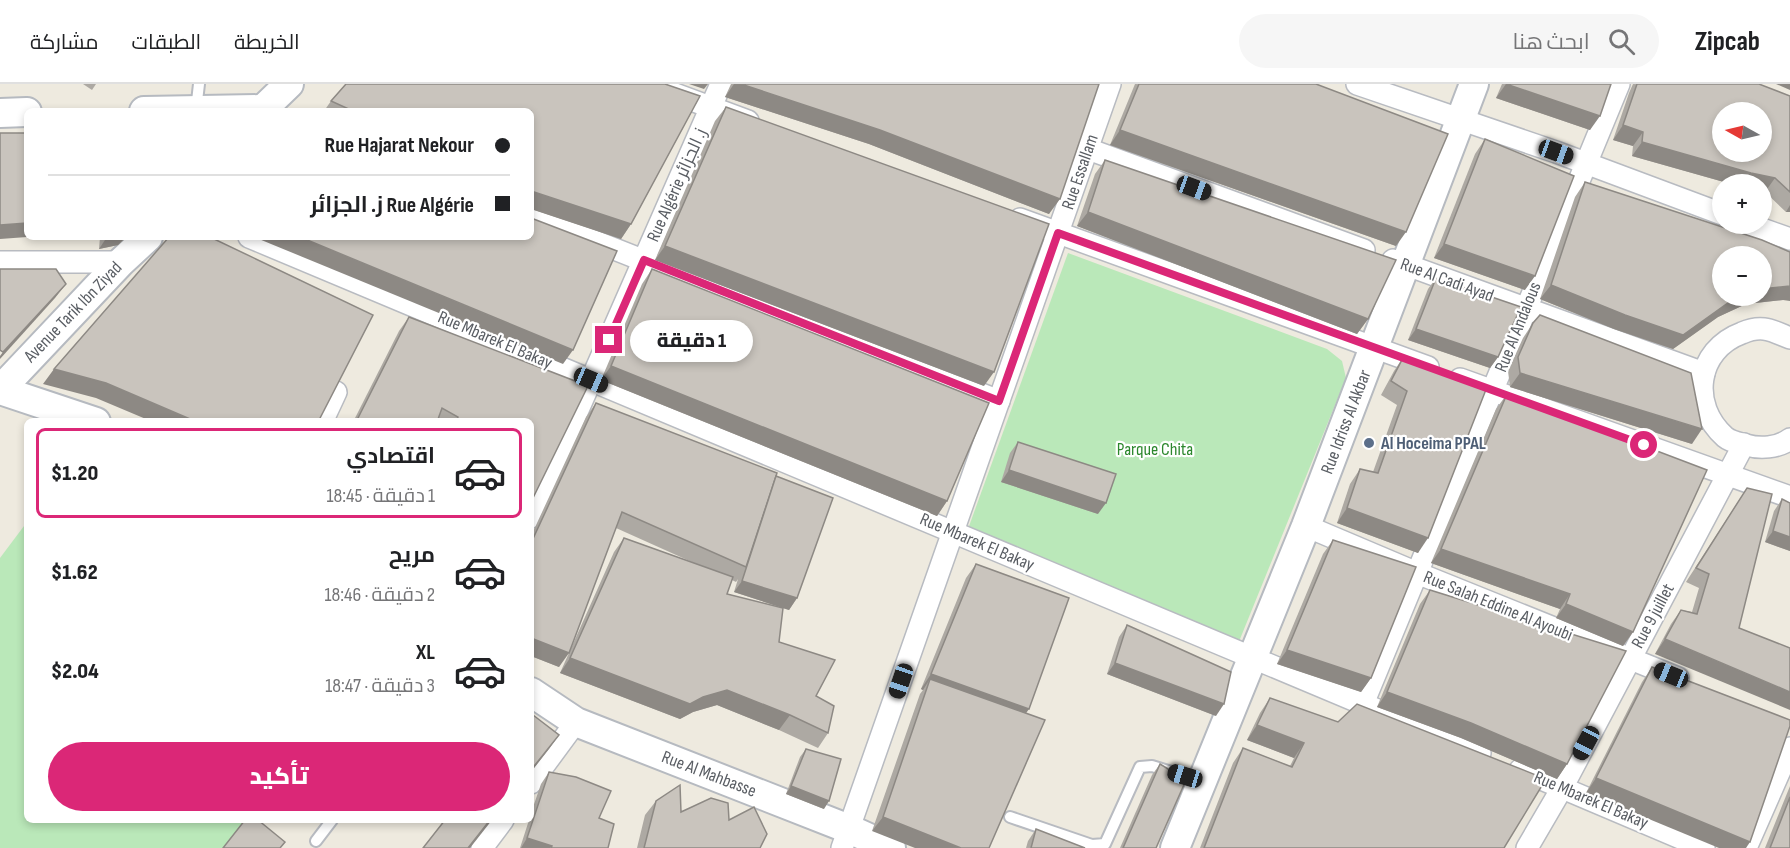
<!DOCTYPE html>
<html lang="ar">
<meta charset="utf-8">
<style>
:root{--surface:#fff;--page:#f6f6f6;--text:#202124;--muted:#757577;--line:#e0e0e0;--accent:#db2777}
body{margin:0;font-family:"Sofia Sans Condensed",Cairo,sans-serif;background:var(--page);color:var(--text);direction:rtl;height:100vh;display:flex;flex-direction:column;font-size:22px;white-space:nowrap}
*{box-sizing:border-box;margin:0}
p{font-size:20px;color:var(--muted)}
.icon{flex:none;width:33px;height:33px;fill:none;stroke:currentColor;stroke-width:2;stroke-linecap:round;stroke-linejoin:round}
.map{position:relative;flex:1;overflow:hidden;direction:ltr}
.sheet{position:absolute;left:24px;top:334px;width:510px;height:405px;display:flex;flex-direction:column;background:var(--surface);border-radius:9px;box-shadow:0 3px 9px #0003;direction:rtl}
.sheet>*{flex:none}
.guide{position:absolute;left:24px;top:24px;width:510px;height:132px;border-radius:9px;box-shadow:0 3px 9px #0003;direction:rtl;display:grid;align-content:center;height:132px;padding:0 24px;background:var(--surface)}
.needle{width:39px;rotate:278deg}
.buttons{position:absolute;left:1712px;top:18px;display:grid;gap:12px}
.buttons a{display:grid;place-items:center;width:60px;height:60px;border-radius:50%;background:var(--surface);box-shadow:0 3px 9px #0003;font-size:30px}
.end{position:absolute;width:27px;height:27px;margin:-14px;border:8px solid #db2777;background:#fff;box-shadow:0 0 0 3px #fff}
.from{border-radius:50%}
.bubble{position:absolute;height:42px;border-radius:21px;background:var(--surface);box-shadow:0 3px 9px #0003;font-size:20px;font-weight:800;line-height:42px;text-align:center;direction:rtl}
.car{position:absolute;width:18px;height:36px;margin:-18px -9px;border-radius:8px;box-shadow:0 0 4px 2px #0007;background:linear-gradient(#222 24%,#8ab4d8 0 40%,#222 0 76%,#8ab4d8 0 86%,#222 0)}
.guide b{display:flex;align-items:center;gap:21px;height:57px;font-size:22px}
.guide b+b{border-top:2px solid var(--line)}
.guide i{width:15px;height:15px;background:var(--text)}
ul{padding:10px 0 0;list-style:none}
li{display:flex;align-items:center;gap:18px;height:90px;margin:0 12px 9px;padding:0 12px;border:3px solid transparent;border-radius:9px}
li div{flex:1}
li b{display:block;font-size:22px}
li em{font-style:normal;font-weight:800}
li.selected{border-color:var(--accent)}
li>.icon{width:54px;height:54px;stroke-width:1.5}
.cta{display:flex;gap:12px;margin-top:auto;padding:12px 24px}
.cta a{flex:1;height:69px;border-radius:36px;background:var(--accent);color:#fff;font-size:24px;font-weight:800;line-height:69px;text-align:center}
header{display:flex;align-items:center;gap:36px;box-sizing:border-box;height:84px;padding:0 30px;background:var(--surface);border-bottom:2px solid var(--line)}
header strong{font-size:28px}
nav{display:flex;gap:33px;margin-inline-start:auto;font-size:21px}
.search{width:420px;height:54px;background:var(--page);display:flex;align-items:center;gap:15px;box-sizing:border-box;padding:0 21px;border-radius:33px;color:var(--muted);font-size:22px}
.map>svg:first-child{display:block}
</style>
<header>
<strong>Zipcab</strong>
<div class="search"><svg class="icon" aria-label="search" viewBox="0 0 24 24"><circle cx="10" cy="10" r="6"/><path d="M15 15l6 6"/></svg>ابحث هنا</div>
<nav><a>الخريطة</a><a>الطبقات</a><a>مشاركة</a></nav>
</header>
<div class="map">
<svg width="1790" height="764" viewBox="0 0 1790 764">
<rect width="100%" height="100%" fill="#eeeadf"/>
<g fill="#bae8b9">
<path d="M1068,169L1327,265L1342,277L1346,294L1240,555L1232,564L964,456Z"/>
<path d="M27,438V736L256,737L230,764H0V474Z"/>
</g>
<g fill="none" stroke-linecap="round" stroke-linejoin="round">
<g stroke="#b8bbc1" stroke-width="14">
<g id="lane">
<path d="M196,26L199,0"/>
<path d="M1010,733L1092,761L1105,760L1140,683L1152,682L1201,697"/>
<path d="M316,757L332,736"/>
</g>
</g>
<g stroke="#b8bbc1" stroke-width="24">
<g id="street">
<path d="M648,0L748,37"/>
<path d="M1357,0L1556,68L1722,130"/>
<path d="M1088,65L1364,166"/>
<path d="M531,132L999,317"/>
<path d="M1020,135L1428,283"/>
<path d="M1748,140L1790,155"/>
<path d="M249,153L1480,669"/>
<path d="M1393,176L1704,289"/>
<path d="M0,178H121"/>
<path d="M1790,254C1782,251 1773,246 1764,245C1756,244 1749,246 1742,249C1696,266 1689,321 1725,353C1731,358 1739,359 1746,361C1760,365 1778,364 1790,355"/>
<path d="M1460,295L1790,413"/>
<path d="M322,338L336,308"/>
<path d="M531,433L721,0"/>
<path d="M1306,442L1417,489L1678,594"/>
<path d="M1363,620L1619,0"/>
<path d="M1520,686L1704,764"/>
<path d="M531,699L576,638"/>
<path d="M482,764L503,736"/>
<path d="M842,764L1110,0"/>
<path d="M1527,764L1562,704L1744,360"/>
<path d="M1746,764L1790,664"/>
</g>
</g>
<g stroke="#b6bac0" stroke-width="32">
<g id="secondary">
<path d="M144,27L262,25"/>
<path d="M261,27L289,0"/>
<path d="M0,29L27,28"/>
<path d="M0,306L121,178L148,153"/>
<path d="M0,306L96,338"/>
<path d="M531,608L576,638L849,745L891,764"/>
<path d="M1175,764L1306,442L1474,0"/>
</g>
</g>
<use href="#lane" stroke="#fff" stroke-width="10"/>
<use href="#street" stroke="#fff" stroke-width="21"/>
<use href="#secondary" stroke="#fff" stroke-width="28"/>
</g>
<g fill="#ada9a3">
<path d="M83,0H96L92,6Z"/>
<path d="M346,0H665L700,12L631,140L621,155L531,125V27H324L331,17Z"/>
<path d="M731,0H1099L1049,130L869,60L725,13Z"/>
<path d="M1135,0H1316L1396,162L1110,61Z"/>
<path d="M1502,0H1611L1590,46L1496,14Z"/>
<path d="M1633,0H1759L1790,12V128H1786L1765,108H1761V100H1731L1632,72L1633,62L1613,56L1629,9Z"/>
<path d="M726,23L984,302L655,176L715,37Z"/>
<path d="M1485,55L1525,206L1434,174L1475,70Z"/>
<path d="M1105,76L1368,235L1357,250L1077,142L1095,90Z"/>
<path d="M1585,98L1783,216L1746,220L1718,233L1673,265L1614,245L1540,215L1575,113Z"/>
<path d="M100,153H126L118,161L99,165Z"/>
<path d="M652,185L947,417L937,432L601,296L642,200Z"/>
<path d="M1436,194L1498,273L1490,284L1408,256L1428,205Z"/>
<path d="M409,233L531,338H353L399,247Z"/>
<path d="M1533,239L1692,360L1510,303L1508,287L1523,254Z"/>
<path d="M1404,272L1487,303L1418,469L1337,439L1350,400L1360,385L1373,388L1397,321L1381,311L1394,287Z"/>
<path d="M1507,310L1633,548L1623,562L1556,534L1560,525L1431,479L1496,325Z"/>
<path d="M596,319L776,392L797,514L789,526L734,508L738,495L736,498L732,496L727,510L779,558L816,612L828,649L818,664L779,646L717,621L693,628L680,635L560,589L614,468L624,454L694,479L616,444L559,583L531,572V452L586,333Z"/>
<path d="M1018,358L1098,430L1001,398L1010,369Z"/>
<path d="M1747,404L1739,544L1655,570L1671,540L1681,526L1692,528L1699,504L1686,498Z"/>
<path d="M1782,415L1790,419V467L1765,458L1774,427Z"/>
<path d="M1333,456L1371,594L1361,608L1277,580L1323,470Z"/>
<path d="M976,480L1026,629L872,747L920,610L923,606L921,605L966,494Z"/>
<path d="M1430,506L1567,680L1557,695L1461,654L1377,623L1420,520Z"/>
<path d="M1127,541L1216,632L1107,590L1119,553Z"/>
<path d="M1652,583L1790,636L1586,709L1642,598Z"/>
<path d="M1270,614L1504,764H1200L1233,679L1243,664L1290,682L1294,674L1247,656L1260,629Z"/>
<path d="M806,665L824,725L786,710L800,673Z"/>
<path d="M1160,680L1156,764H1120L1152,691Z"/>
<path d="M549,688L608,764H520L529,736H531V729L541,700Z"/>
<path d="M1790,702V764H1765Z"/>
<path d="M656,717L681,728L729,736L760,764H637L645,731Z"/>
<path d="M1036,745L1085,764H1026L1028,757Z"/>
</g>
<g fill="#8d8984">
<path d="M689,0H708L704,5Z"/>
<path d="M734,0H741L880,46L1060,115L1049,130L869,60L725,13Z"/>
<path d="M1506,0L1600,32L1590,46L1496,14Z"/>
<path d="M1776,0H1790V6Z"/>
<path d="M1623,41L1643,48L1633,62L1613,56Z"/>
<path d="M1120,46L1406,148L1396,162L1110,61Z"/>
<path d="M1642,58L1775,94L1765,108H1761V100H1731L1632,72Z"/>
<path d="M531,107L631,140L621,155L531,125Z"/>
<path d="M1790,121V128H1786Z"/>
<path d="M1088,128L1368,235L1357,250L1077,142Z"/>
<path d="M27,139V153L0,155V141Z"/>
<path d="M107,153H126L118,161L99,165Z"/>
<path d="M254,153H300L573,266L563,280Z"/>
<path d="M1444,160L1535,192L1525,206L1434,174Z"/>
<path d="M665,162L994,288L984,302L655,176Z"/>
<path d="M66,200L55,214L0,275V272L3,268Z"/>
<path d="M1551,201L1728,219L1744,212H1761V205L1790,202V217L1783,216L1746,220L1718,233L1673,265L1614,245L1540,215Z"/>
<path d="M1416,245L1498,273L1490,284L1408,256Z"/>
<path d="M611,282L947,417L937,432L601,296Z"/>
<path d="M54,285L106,299L197,338H153L96,314L43,300Z"/>
<path d="M1520,289L1702,345L1692,360L1510,303Z"/>
<path d="M1009,386L1106,419L1098,430L1001,398Z"/>
<path d="M1347,424L1428,454L1418,469L1337,439Z"/>
<path d="M1773,447L1790,453V467L1765,458Z"/>
<path d="M1441,465L1570,510L1560,525L1431,479Z"/>
<path d="M742,497L797,514L789,526L734,508Z"/>
<path d="M1566,520L1633,548L1623,562L1556,534Z"/>
<path d="M531,554L569,569L559,583L531,572Z"/>
<path d="M1665,555L1790,608V626L1655,570Z"/>
<path d="M1287,566L1371,594L1361,608L1277,580Z"/>
<path d="M570,574L703,613L727,606L790,631L779,646L717,621L693,628L680,635L560,589Z"/>
<path d="M1115,579L1224,620L1216,632L1107,590Z"/>
<path d="M931,590L1029,625L1019,639L930,595L923,606L921,605Z"/>
<path d="M1387,608L1471,639L1567,680L1557,695L1461,654L1377,623Z"/>
<path d="M1257,641L1304,659L1294,674L1247,656Z"/>
<path d="M559,651L549,665L531,688V686Z"/>
<path d="M1596,694L1750,758L1746,764H1719L1586,709Z"/>
<path d="M791,702L829,717L824,725L786,710Z"/>
<path d="M883,733L961,764H915L872,747Z"/>
<path d="M490,736H492L470,764H468Z"/>
<path d="M527,754L552,762L550,764H521Z"/>
</g>
<g fill="#c9c4bd" stroke="#8d8984" stroke-width="1.5" fill-rule="evenodd">
<path d="M346,0H665L700,12L631,140L531,107V27H353L331,17Z"/>
<path d="M741,0H1099L1060,115L880,46Z"/>
<path d="M1139,0H1316L1448,50L1406,148L1120,46Z"/>
<path d="M1506,0H1611L1600,32Z"/>
<path d="M1637,0H1759L1790,12V108L1775,94L1751,89L1642,58L1643,48L1623,41ZM1722,28H1761V68H1722Z"/>
<path d="M726,23L1049,140L994,288L665,162Z"/>
<path d="M0,49H27V139L0,141Z"/>
<path d="M1485,55L1574,92L1535,192L1444,160Z"/>
<path d="M1105,76L1396,176L1368,235L1088,128Z"/>
<path d="M1585,98L1762,156L1790,168V202L1761,205V172H1722V212H1744L1728,219L1683,251L1625,231L1551,201Z"/>
<path d="M531,134L617,167L573,266L300,153H531Z"/>
<path d="M169,153H210L373,231L318,338H197L106,299L54,285Z"/>
<path d="M0,185H56L66,200L3,268L0,266Z"/>
<path d="M652,185L989,319L947,417L611,282Z"/>
<path d="M1436,194L1521,223L1498,273L1416,245Z"/>
<path d="M1540,231L1691,289L1702,345L1520,289L1518,273L1533,239Z"/>
<path d="M409,233L588,302L531,418V338H456L458,333L442,324L437,338H356Z"/>
<path d="M1404,272L1487,303L1428,454L1347,424L1360,385L1378,389L1407,307L1391,297Z"/>
<path d="M1507,310L1707,386L1633,548L1566,520L1570,510L1441,465Z"/>
<path d="M596,319L777,389L746,483L622,428L569,569L531,554V459Z"/>
<path d="M1018,358L1116,390L1106,419L1009,386Z"/>
<path d="M776,392L833,414L797,514L742,497Z"/>
<path d="M1747,404L1772,410L1739,544L1790,564V608L1665,555L1681,526L1697,530L1709,490L1696,484Z"/>
<path d="M1782,415L1790,419V453L1773,447Z"/>
<path d="M624,454L733,493L727,510L783,524L779,558L835,576L816,612L834,622L828,649L790,631L727,606L703,613L690,620L570,574Z"/>
<path d="M1333,456L1416,483L1371,594L1287,566Z"/>
<path d="M976,480L1069,514L1029,625L931,590Z"/>
<path d="M1430,506L1626,567L1567,680L1471,639L1387,608Z"/>
<path d="M1127,541L1231,588L1224,620L1115,579Z"/>
<path d="M1652,583L1790,636V642L1750,758L1596,694Z"/>
<path d="M930,595L1045,636L989,764H961L883,733Z"/>
<path d="M1270,614L1338,638L1357,620L1546,695L1504,764H1204L1243,664L1292,683L1304,659L1257,641Z"/>
<path d="M533,631L559,651L531,686V633Z"/>
<path d="M806,665L841,675L829,717L791,702Z"/>
<path d="M1160,680L1186,696L1156,764H1123Z"/>
<path d="M549,688L576,693L611,707L599,734L614,740L608,764H551L552,762L527,754Z"/>
<path d="M680,701L681,728L711,714L728,719L729,736L754,723L767,750L760,764H644L656,717Z"/>
<path d="M1790,713V764H1770Z"/>
<path d="M245,736H258L285,758L280,764H223Z"/>
<path d="M445,736H490L468,764H423Z"/>
<path d="M1036,745L1085,764H1031Z"/>
</g>
<g fill="none" stroke-linecap="round" stroke-linejoin="round">
<path stroke="#db2777" stroke-width="8" d="M609,256L644,176L999,317L1058,149L1644,361"/>
</g>
<circle fill="#5c6f8a" stroke="#fff" stroke-width="2" cx="1369" cy="359" r="6"/>
<g text-anchor="middle" dominant-baseline="central" stroke-width="4.5" stroke-linejoin="round" paint-order="stroke">
<g font-size="18" fill="#595d63" stroke="#fff">
<text transform="translate(1080 88) rotate(-71)">Rue Essallam</text>
<text transform="translate(677 101) rotate(-66)">Rue Algérie ز. الجزائر</text>
<text transform="translate(1447 196) rotate(20)">Rue Al Cadi Ayad</text>
<text transform="translate(73 228) rotate(-46)">Avenue Tarik Ibn Ziyad</text>
<text transform="translate(1518 243) rotate(-68)">Rue Al Andalous</text>
<text transform="translate(495 256) rotate(23)">Rue Mbarek El Bakay</text>
<text transform="translate(1346 338) rotate(-69)">Rue Idriss Al Akbar</text>
<text transform="translate(977 458) rotate(23)">Rue Mbarek El Bakay</text>
<text transform="translate(1498 522) rotate(22)">Rue Salah Eddine Al Ayoubi</text>
<text transform="translate(1653 532) rotate(-62)">Rue 9 juillet</text>
<text transform="translate(709 690) rotate(21)">Rue Al Mahbasse</text>
<text transform="translate(1591 716) rotate(23)">Rue Mbarek El Bakay</text>
</g>
<g font-size="18" font-weight="bold" fill="#4e5e75" stroke="#fff" text-anchor="start">
<text x="1381" y="359">Al Hoceima PPAL</text>
</g>
<g font-size="18" fill="#2c872d" stroke="#fff">
<text x="1155" y="365">Parque Chita</text>
</g>
</g>
</svg>
<div class="buttons">
<a><svg class="needle" viewBox="-14 -14 28 28"><path d="M0-13l5 13h-10z" fill="#e53935"/><path d="M0 13l5-13h-10z" fill="#757577"/></svg></a>
<a>+</a>
<a>−</a>
</div>
<i class="end from" style="left:1644px;top:361px"></i>
<i class="end" style="left:609px;top:256px"></i>
<div class="bubble" style="left:630px;top:236px;width:123px">1 دقيقة</div>
<i class="car" style="left:1556px;top:68px;rotate:110deg"></i>
<i class="car" style="left:1194px;top:104px;rotate:110deg"></i>
<i class="car" style="left:591px;top:296px;rotate:113deg"></i>
<i class="car" style="left:1671px;top:591px;rotate:292deg"></i>
<i class="car" style="left:901px;top:597px;rotate:199deg"></i>
<i class="car" style="left:1586px;top:659px;rotate:208deg"></i>
<i class="car" style="left:1185px;top:692px;rotate:287deg"></i>
<div class="guide">
<b><i class="from"></i>Rue Hajarat Nekour</b>
<b><i></i>Rue Algérie ز. الجزائر</b>
</div>
<section class="sheet">
<ul>
<li class="selected"><svg class="icon" aria-label="car" viewBox="0 0 24 24"><path d="M5 17H2v-5l4-1 3-4h7l3 4 3 1v5h-3M9 17h6M6 11h13"/><circle cx="7" cy="17" r="2"/><circle cx="17" cy="17" r="2"/></svg><div><b>اقتصادي</b><p>1 دقيقة · 18:45</p></div><em>$1.20</em></li>
<li><svg class="icon" aria-label="car" viewBox="0 0 24 24"><path d="M5 17H2v-5l4-1 3-4h7l3 4 3 1v5h-3M9 17h6M6 11h13"/><circle cx="7" cy="17" r="2"/><circle cx="17" cy="17" r="2"/></svg><div><b>مريح</b><p>2 دقيقة · 18:46</p></div><em>$1.62</em></li>
<li><svg class="icon" aria-label="car" viewBox="0 0 24 24"><path d="M5 17H2v-5l4-1 3-4h7l3 4 3 1v5h-3M9 17h6M6 11h13"/><circle cx="7" cy="17" r="2"/><circle cx="17" cy="17" r="2"/></svg><div><b>XL</b><p>3 دقيقة · 18:47</p></div><em>$2.04</em></li>
</ul>
<div class="cta"><a>تأكيد</a></div>
</section>
</div>
